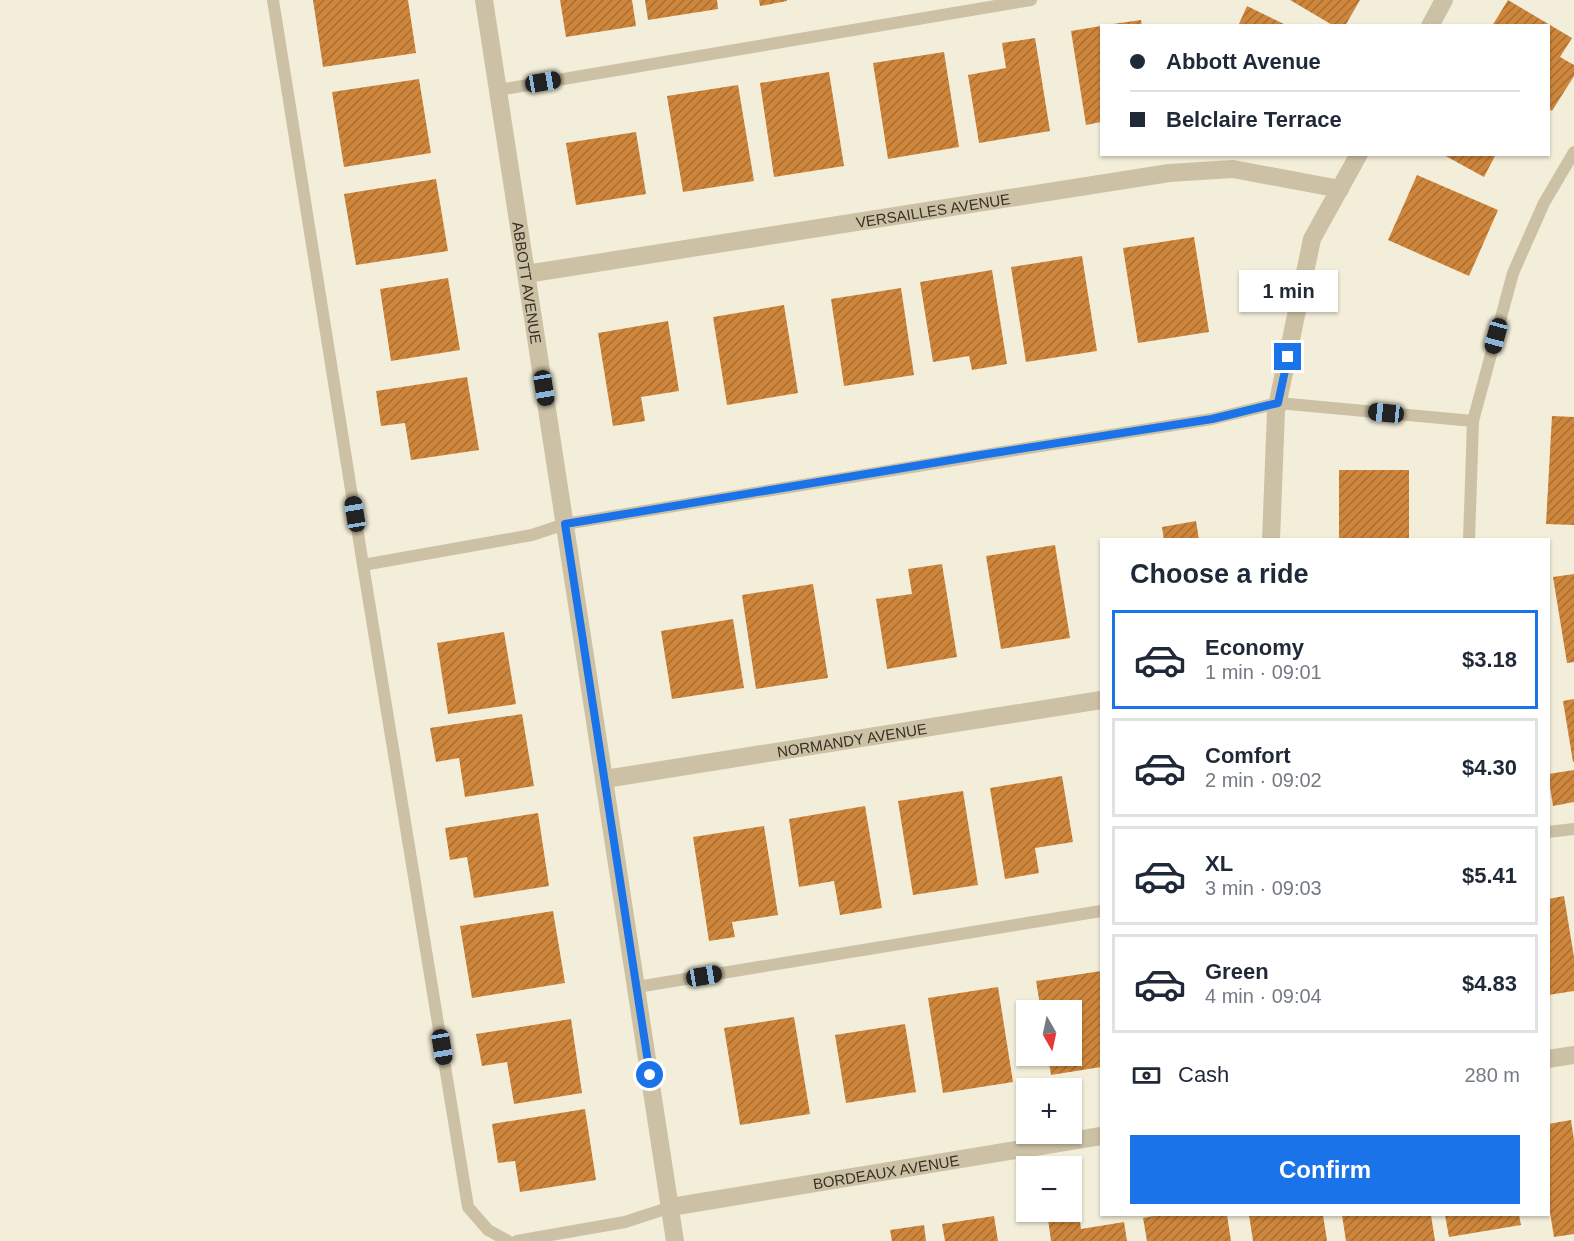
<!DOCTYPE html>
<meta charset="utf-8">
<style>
:root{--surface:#fff;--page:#f6f6f7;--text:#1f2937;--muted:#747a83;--line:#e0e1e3;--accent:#1a73e8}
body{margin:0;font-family:Helvetica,sans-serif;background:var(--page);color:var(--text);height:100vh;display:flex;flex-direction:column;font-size:22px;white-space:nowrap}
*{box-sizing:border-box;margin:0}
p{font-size:20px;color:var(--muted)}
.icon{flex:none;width:33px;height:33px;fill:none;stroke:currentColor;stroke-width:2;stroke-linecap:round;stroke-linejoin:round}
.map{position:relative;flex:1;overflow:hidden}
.panel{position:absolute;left:1100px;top:538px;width:450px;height:678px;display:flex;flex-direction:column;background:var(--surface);border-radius:0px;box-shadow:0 2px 4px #0004}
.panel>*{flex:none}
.guide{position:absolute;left:1100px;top:24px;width:450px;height:132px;border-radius:0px;box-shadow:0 2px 4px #0004;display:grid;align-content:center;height:132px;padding:0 30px;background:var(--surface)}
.needle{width:39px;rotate:171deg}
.tools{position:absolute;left:1016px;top:1000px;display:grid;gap:12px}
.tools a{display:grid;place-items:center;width:66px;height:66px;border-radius:0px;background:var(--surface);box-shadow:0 2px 4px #0004;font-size:30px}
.end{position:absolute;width:27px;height:27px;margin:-14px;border:8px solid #1a73e8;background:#fff;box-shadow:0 0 0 3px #fff}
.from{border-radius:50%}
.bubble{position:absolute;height:42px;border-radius:0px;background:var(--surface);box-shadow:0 2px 4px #0004;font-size:20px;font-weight:700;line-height:42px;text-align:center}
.car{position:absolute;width:18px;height:36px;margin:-18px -9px;border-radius:8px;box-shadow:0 0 4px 2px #0007;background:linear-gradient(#222 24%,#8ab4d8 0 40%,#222 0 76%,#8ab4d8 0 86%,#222 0)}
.guide b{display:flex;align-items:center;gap:21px;height:57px;font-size:22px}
.guide b+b{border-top:2px solid var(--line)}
.guide i{width:15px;height:15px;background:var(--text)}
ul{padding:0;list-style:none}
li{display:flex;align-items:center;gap:18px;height:99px;margin:0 12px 9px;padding:0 18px;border:3px solid var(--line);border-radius:0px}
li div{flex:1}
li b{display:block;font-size:22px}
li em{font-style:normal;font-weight:700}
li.selected{border-color:var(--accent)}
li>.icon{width:54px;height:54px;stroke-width:1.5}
h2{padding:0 30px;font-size:27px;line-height:72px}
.pay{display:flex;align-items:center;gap:15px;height:66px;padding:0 30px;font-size:22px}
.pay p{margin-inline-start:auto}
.primary-button{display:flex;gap:12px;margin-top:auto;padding:12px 30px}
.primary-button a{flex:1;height:69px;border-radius:0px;background:var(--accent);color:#fff;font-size:24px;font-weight:700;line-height:69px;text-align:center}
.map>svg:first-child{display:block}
</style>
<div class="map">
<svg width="1574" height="1241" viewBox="0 0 1574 1241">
<defs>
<pattern id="building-hatch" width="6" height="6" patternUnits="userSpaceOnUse" patternTransform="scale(1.5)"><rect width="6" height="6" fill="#ce863c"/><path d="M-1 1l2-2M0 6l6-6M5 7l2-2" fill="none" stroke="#a86e32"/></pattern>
</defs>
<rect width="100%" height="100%" fill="#f3eed9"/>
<g fill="url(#building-hatch)">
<path d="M313,0H408L416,53L323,67Z"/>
<path d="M560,0H632L636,26L566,37Z"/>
<path d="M645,0H717L718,9L648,20Z"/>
<path d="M759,0H787V1L760,6Z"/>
<path d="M1290,0H1360L1345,26H1334Z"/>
<path d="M1508,0L1572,38L1560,57L1574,65V76L1552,111L1548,108V26H1492Z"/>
<path d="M1247,6L1288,26H1238Z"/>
<path d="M1141,20L1142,26H1113V24Z"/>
<path d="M1101,26V122L1086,125L1071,31Z"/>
<path d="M1035,38L1050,131L979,143L968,75L1006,68L1002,43Z"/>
<path d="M944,52L959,147L888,159L873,63Z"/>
<path d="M829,72L844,166L774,177L760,83Z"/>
<path d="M419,79L431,153L344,167L332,92Z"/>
<path d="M738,85L754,181L683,192L667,96Z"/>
<path d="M636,132L646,194L576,205L566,143Z"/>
<path d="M1442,154H1496L1484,177Z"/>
<path d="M1417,175L1498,210L1469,276L1388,240Z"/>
<path d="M436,179L448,251L356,265L344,194Z"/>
<path d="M1194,237L1209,332L1138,343L1123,248Z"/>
<path d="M1082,256L1097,351L1026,362L1011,267Z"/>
<path d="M992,270L1007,364L972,370L969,356L933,362L920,282Z"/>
<path d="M448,278L460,350L391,361L380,289Z"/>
<path d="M901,288L914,375L844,386L831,299Z"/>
<path d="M784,305L798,393L727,405L713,317Z"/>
<path d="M668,321L679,391L641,397L645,421L613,426L598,333Z"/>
<path d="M467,377L479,450L411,460L405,423L381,426L376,391Z"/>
<path d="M1552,416L1574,417V525L1546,524Z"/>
<rect x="1339" y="470" width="70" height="70"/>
<path d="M1196,521L1199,540H1164L1162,527Z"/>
<path d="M1055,545L1070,638L1001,649L986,556Z"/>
<path d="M942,564L957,657L887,669L876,599L912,594L908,569Z"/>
<path d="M1574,574V662L1567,663L1553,577Z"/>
<path d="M813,584L828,678L756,689L742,595Z"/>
<path d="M733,619L744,688L672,699L661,631Z"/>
<path d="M504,632L516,704L448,714L437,643Z"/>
<path d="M1574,699V762H1573L1563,701Z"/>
<path d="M522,714L534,786L465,797L459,758L436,762L430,728Z"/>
<path d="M1574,770V802L1553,806L1548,774Z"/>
<path d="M1062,776L1073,842L1035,848L1039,873L1005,879L990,788Z"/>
<path d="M963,791L978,885L913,895L898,801Z"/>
<path d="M865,806L882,908L840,915L834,881L799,887L789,819Z"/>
<path d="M538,813L549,886L474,898L467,857L450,860L445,828Z"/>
<path d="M764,826L778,915L732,922L735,937L709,941L693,837Z"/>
<path d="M1564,896L1574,957V991L1548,995V899Z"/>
<path d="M553,911L565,983L472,998L460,926Z"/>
<path d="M1101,971V1067L1051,1075L1048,1056H1071V1011H1041L1036,981Z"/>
<path d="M998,987L1013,1082L943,1093L928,998Z"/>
<path d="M794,1017L810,1114L740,1125L724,1028Z"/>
<path d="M571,1019L582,1093L514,1104L507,1062L482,1066L476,1034Z"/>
<path d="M905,1024L916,1092L846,1103L835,1035Z"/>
<path d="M585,1109L596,1180L520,1192L515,1161L498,1163L492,1124Z"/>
<path d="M1571,1120L1574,1140V1234L1554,1237L1548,1200V1124Z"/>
<path d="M1077,1201L1081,1229L1124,1222L1127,1241H1051L1047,1212H1071V1202Z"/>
<path d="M1159,1215H1227L1231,1241H1147L1143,1218Z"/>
<path d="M1249,1215H1323L1327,1241H1253Z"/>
<path d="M1342,1215H1431L1435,1241H1346Z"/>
<path d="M1445,1215H1519L1521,1225L1449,1237Z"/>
<path d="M994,1216L998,1241H945L942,1224Z"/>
<path d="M924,1225L926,1241H892L890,1230Z"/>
</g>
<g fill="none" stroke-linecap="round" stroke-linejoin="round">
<g stroke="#ccc1a4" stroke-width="12">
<path d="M273,0L363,565L468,1207L488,1230L508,1241"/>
<path d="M498,90L1031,0"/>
<path d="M1469,540L1473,421"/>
<path d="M363,565L532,535L565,524L1003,452L1212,419L1278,403L1473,421L1513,273L1544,203L1574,152"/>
<path d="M1548,832L1574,829"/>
<path d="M637,987L1101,911"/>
<path d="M517,1241L625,1222L671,1207"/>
</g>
<g stroke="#ccc1a4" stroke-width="18">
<path id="s1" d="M484,0L675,1241"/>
<path d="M1430,26L1444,0"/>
<path id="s2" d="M526,274L1169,173L1233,169L1340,189"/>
<path d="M1271,540L1276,411L1312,239L1359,154"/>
<path id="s3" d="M605,779L1101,700"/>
<path d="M1548,1059L1574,1055"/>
<path id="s4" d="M671,1207L1101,1136"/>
</g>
</g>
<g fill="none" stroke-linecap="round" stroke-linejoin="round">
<path stroke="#1a73e8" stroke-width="8" d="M650,1075L565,524L981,455L1212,419L1278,403L1288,357"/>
</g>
<g text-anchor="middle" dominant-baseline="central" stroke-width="6" stroke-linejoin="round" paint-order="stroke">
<g font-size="15" fill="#373026" stroke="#faf6e5">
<text stroke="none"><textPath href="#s2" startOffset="412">VERSAILLES AVENUE</textPath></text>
<text stroke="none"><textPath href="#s1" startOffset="286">ABBOTT AVENUE</textPath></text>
<text stroke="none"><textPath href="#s3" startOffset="250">NORMANDY AVENUE</textPath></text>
<text stroke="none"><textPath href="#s4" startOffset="218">BORDEAUX AVENUE</textPath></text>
</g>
</g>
</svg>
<div class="tools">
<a><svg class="needle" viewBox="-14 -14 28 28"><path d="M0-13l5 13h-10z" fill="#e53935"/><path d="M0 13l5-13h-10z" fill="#747a83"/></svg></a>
<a>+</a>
<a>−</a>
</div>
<i class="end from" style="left:650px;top:1075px"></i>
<i class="end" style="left:1288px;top:357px"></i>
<div class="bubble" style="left:1239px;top:270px;width:99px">1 min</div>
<i class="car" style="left:543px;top:82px;rotate:80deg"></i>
<i class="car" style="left:1496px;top:336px;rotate:195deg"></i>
<i class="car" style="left:544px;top:388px;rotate:171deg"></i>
<i class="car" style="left:1386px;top:413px;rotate:276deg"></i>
<i class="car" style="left:355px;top:514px;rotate:351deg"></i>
<i class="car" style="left:704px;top:976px;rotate:80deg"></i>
<i class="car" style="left:442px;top:1047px;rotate:171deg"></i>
<div class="guide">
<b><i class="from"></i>Abbott Avenue</b>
<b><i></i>Belclaire Terrace</b>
</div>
<section class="panel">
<h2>Choose a ride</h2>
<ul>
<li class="selected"><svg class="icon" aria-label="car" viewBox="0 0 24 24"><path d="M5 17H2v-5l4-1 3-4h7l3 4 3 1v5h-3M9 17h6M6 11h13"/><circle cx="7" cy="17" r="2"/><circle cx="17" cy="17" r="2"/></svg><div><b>Economy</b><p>1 min · 09:01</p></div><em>$3.18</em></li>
<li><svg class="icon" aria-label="car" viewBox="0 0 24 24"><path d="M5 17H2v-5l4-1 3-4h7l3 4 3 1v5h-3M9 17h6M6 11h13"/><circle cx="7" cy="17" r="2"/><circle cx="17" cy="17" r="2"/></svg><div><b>Comfort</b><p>2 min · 09:02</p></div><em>$4.30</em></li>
<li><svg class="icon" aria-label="car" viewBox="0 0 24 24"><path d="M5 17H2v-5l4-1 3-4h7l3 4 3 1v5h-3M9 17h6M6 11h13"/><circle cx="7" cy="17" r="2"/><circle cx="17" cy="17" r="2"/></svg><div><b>XL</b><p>3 min · 09:03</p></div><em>$5.41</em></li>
<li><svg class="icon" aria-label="car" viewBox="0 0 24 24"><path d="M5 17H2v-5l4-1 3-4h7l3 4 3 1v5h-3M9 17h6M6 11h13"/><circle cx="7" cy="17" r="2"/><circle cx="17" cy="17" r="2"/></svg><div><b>Green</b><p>4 min · 09:04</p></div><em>$4.83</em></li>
</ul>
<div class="pay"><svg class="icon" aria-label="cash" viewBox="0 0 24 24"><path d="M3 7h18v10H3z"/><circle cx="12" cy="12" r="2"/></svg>Cash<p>280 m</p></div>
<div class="primary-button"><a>Confirm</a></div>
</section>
</div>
